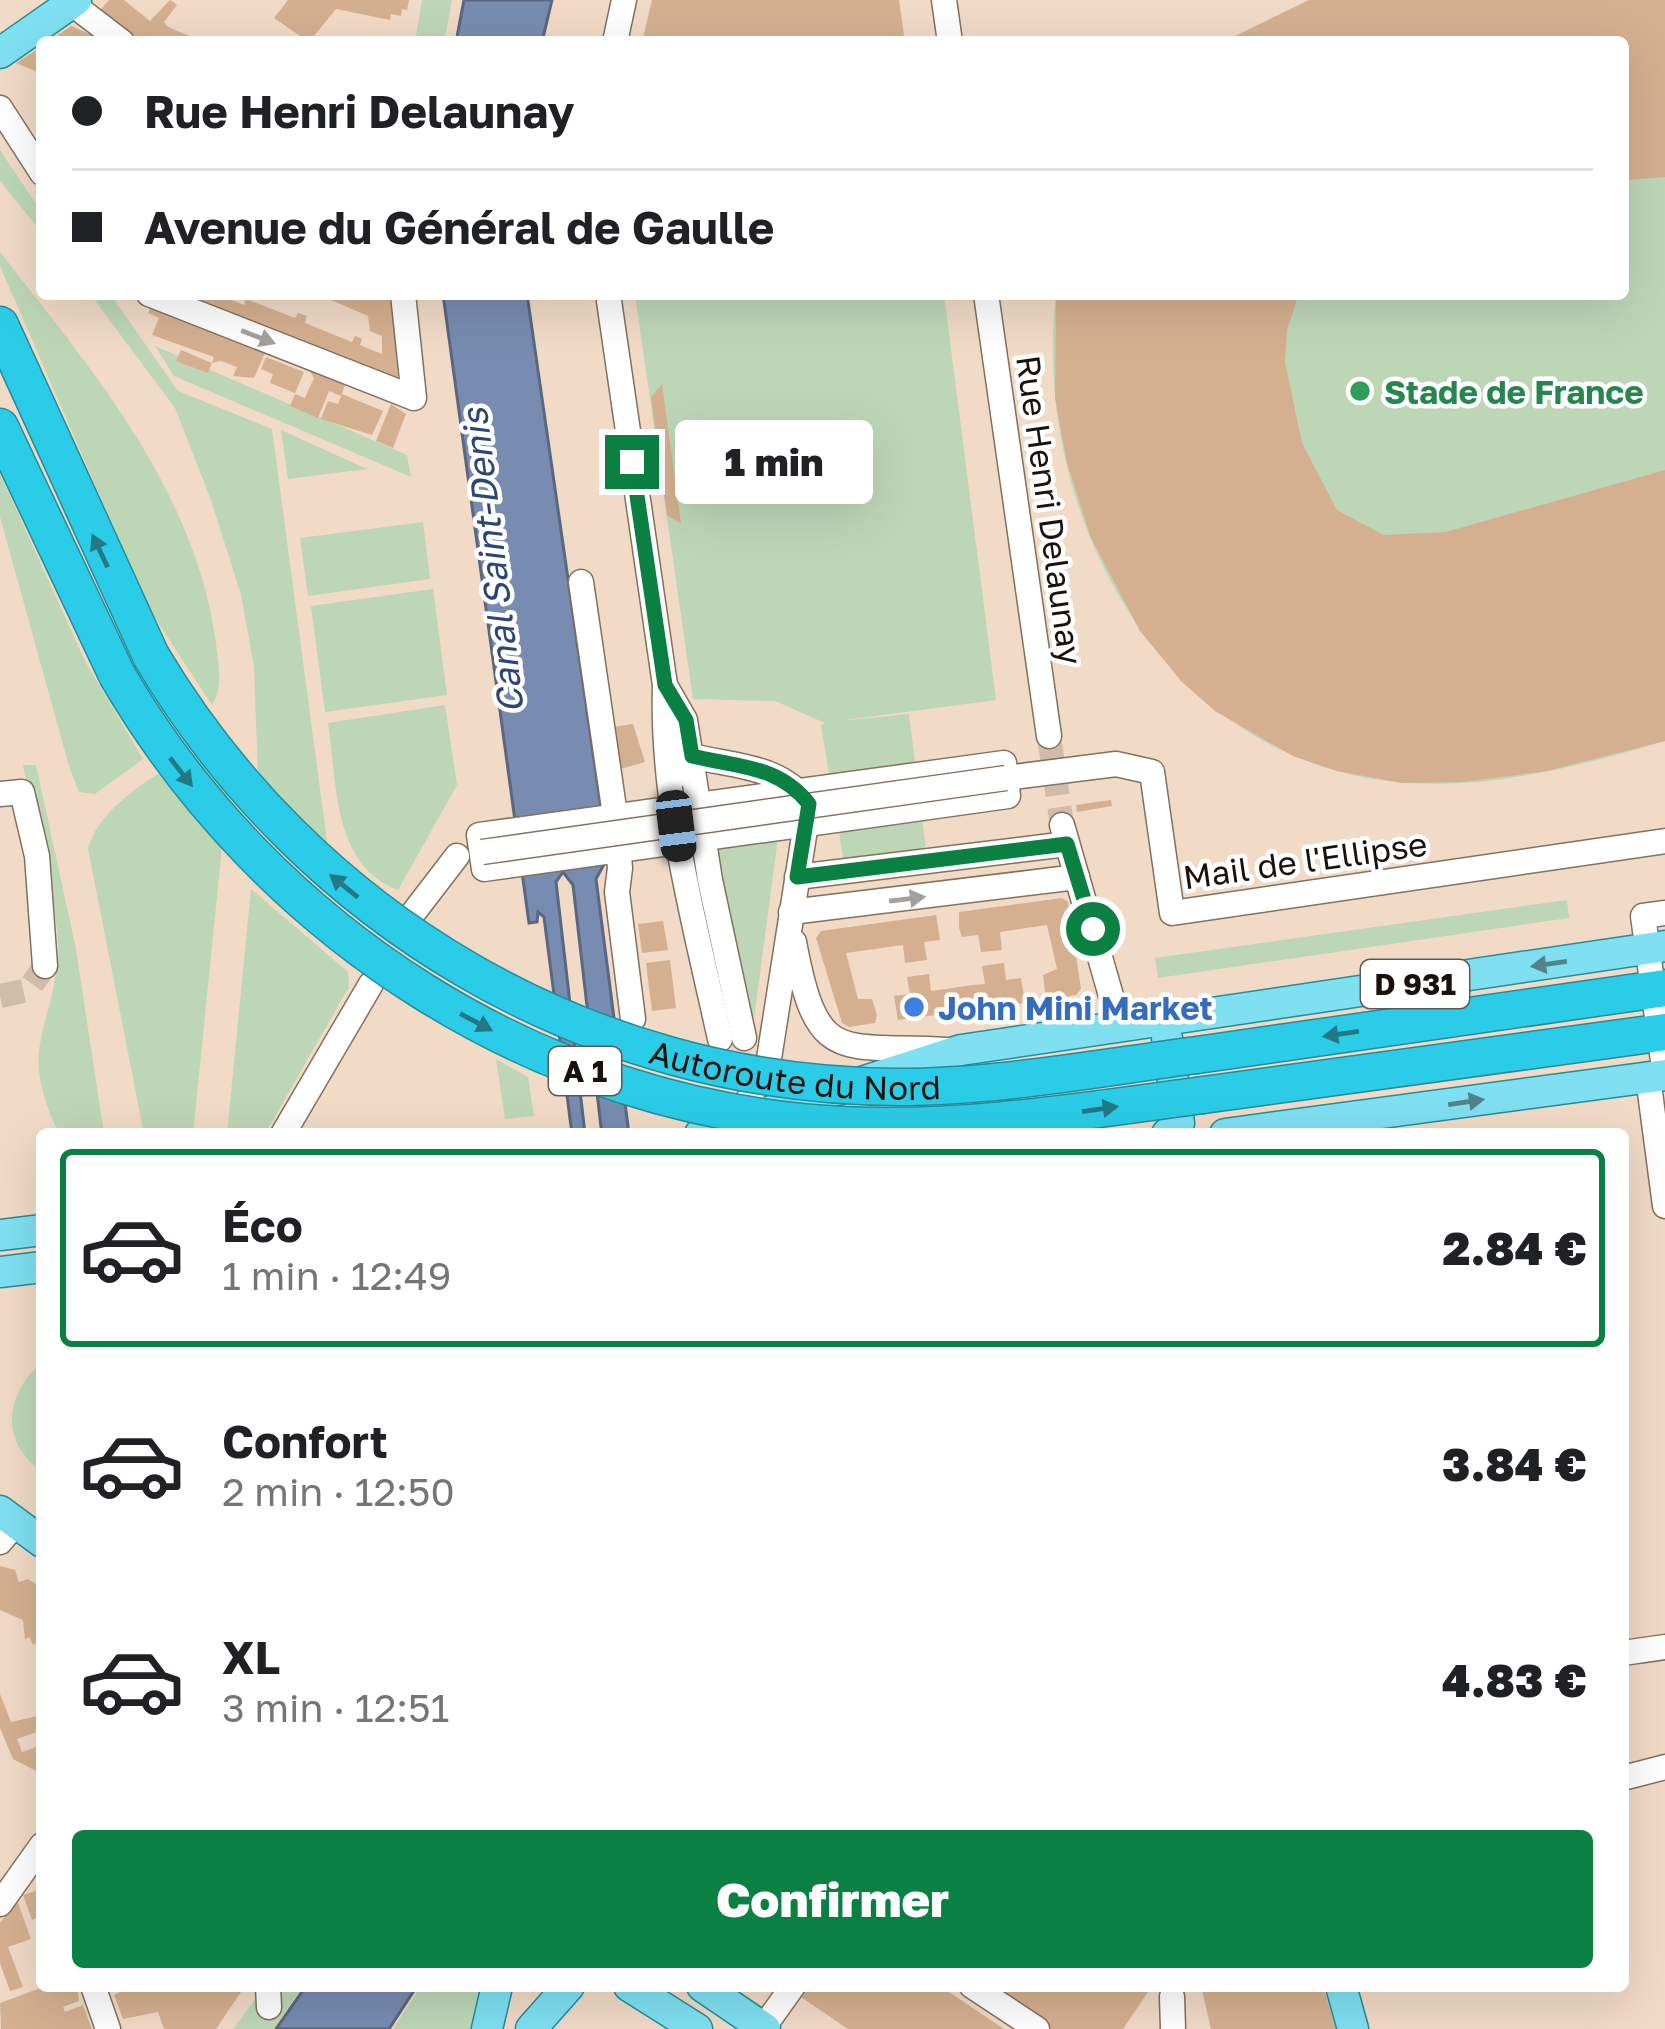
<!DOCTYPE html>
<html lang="fr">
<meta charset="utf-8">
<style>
:root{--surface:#fff;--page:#f2f2f2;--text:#202124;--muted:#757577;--line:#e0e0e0;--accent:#0b8043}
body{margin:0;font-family:"Golos Text",sans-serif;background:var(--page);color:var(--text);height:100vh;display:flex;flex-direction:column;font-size:45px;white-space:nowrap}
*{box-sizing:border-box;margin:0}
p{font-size:39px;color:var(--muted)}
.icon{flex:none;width:66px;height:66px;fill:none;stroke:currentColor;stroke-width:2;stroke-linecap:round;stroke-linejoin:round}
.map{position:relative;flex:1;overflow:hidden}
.sheet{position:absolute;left:36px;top:1128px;width:1593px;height:864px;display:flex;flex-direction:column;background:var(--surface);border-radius:12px;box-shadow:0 12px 48px #0002}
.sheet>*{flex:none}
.guide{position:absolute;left:36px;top:36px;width:1593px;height:264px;border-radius:12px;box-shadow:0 12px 48px #0002;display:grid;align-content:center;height:264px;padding:0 36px;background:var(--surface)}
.end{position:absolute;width:54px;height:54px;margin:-27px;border:15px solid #0b8043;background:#fff;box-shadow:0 0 0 6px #fff}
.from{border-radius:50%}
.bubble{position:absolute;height:84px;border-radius:12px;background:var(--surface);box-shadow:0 12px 48px #0002;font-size:39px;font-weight:800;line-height:84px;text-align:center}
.car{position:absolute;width:36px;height:72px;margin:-36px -18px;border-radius:15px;box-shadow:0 0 9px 3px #0007;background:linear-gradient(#222 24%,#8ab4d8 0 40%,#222 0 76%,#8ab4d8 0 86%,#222 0)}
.guide b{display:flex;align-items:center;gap:42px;height:114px;font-size:45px}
.guide b+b{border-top:3px solid var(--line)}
.guide i{width:30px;height:30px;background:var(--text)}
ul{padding:21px 0 0;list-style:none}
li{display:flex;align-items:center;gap:36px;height:198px;margin:0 24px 18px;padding:0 12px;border:6px solid transparent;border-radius:12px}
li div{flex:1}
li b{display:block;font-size:45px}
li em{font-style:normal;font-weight:800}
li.selected{border-color:var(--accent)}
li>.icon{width:108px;height:108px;stroke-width:1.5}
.primary-button{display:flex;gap:24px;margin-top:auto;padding:24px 36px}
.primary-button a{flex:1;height:138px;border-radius:12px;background:var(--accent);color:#fff;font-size:48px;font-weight:800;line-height:138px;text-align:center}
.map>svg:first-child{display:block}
</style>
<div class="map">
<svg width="1665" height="2029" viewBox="0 0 1665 2029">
<rect width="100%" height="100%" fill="#f1dac6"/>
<g fill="#bdd7b6">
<path d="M422,0H452L444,42H415Z"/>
<path d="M1309,0H1665V741C1571,769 1466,796 1367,778C1150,738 1031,501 1056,294H1623V42H1224Z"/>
<path d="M0,150L42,213V233L0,181Z"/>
<path d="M0,252C92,370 195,489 216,643C218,664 224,686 212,705L149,609L0,266Z"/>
<path d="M90,294L111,295L178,391L272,429L328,849L258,775L254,667L241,595L211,500L175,408Z"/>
<path d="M635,294H944L996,700L838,721L909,714L926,850L844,863L821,725L825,723L775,701L693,699Z"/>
<path d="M155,346L407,455L411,477L174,376Z"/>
<path d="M281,430L367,469L288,479Z"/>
<path d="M0,474L85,661L143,759L95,794L79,792L69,766L0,517Z"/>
<path d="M423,522L430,579L308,596L300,538Z"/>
<path d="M433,589L447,695L325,712L311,606Z"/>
<path d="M445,705L457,785L398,890C332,865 337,782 328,723Z"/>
<path d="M233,738L193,1134H144L88,849C99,800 187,753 233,738Z"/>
<path d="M23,765H36L76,949L104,1134H59C18,1046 50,1039 58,956C62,919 31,808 23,765Z"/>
<path d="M779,830L751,1042L716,839Z"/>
<path d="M251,889L348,972L349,987L265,1134H227Z"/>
<path d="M1567,900L1569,918L1158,978L1155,958Z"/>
<path d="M496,1059L528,1077L534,1116L505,1119Z"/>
<path d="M42,1361V1472C0,1441 4,1397 42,1361Z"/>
<path d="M265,1986H303L274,2029H233Z"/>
<path d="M421,1986H485L471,2029H393Z"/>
</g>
<g fill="#778cb0" stroke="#5b677e" stroke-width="3">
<path d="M464,0H552L542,42H456Z"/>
<path d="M443,294H527L608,857L596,879L629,1134H605L601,1127L573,885L563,872L556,882L585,1134H572L544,917L538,912L537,922L529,923Z"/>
<path d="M306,1986H417L389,2029H276Z"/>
</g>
<g fill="#d4b090">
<path d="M109,0H124L150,21L170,0L177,5L164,22L168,27L204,42H146L98,13Z"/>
<path d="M288,0H409L407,10L402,9L401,16L391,14L390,20L336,9L309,42L274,18Z"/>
<path d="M652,0H899L905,42H642Z"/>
<path d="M1309,0H1665V177L1623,180V42H1223Z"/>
<path d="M71,26L94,36L86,42H48Z"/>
<path d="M42,46V74L16,63L27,56Z"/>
<path d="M169,294H231L229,299L244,305L246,299L295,318L298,313L307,316L305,323L352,342L355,336L362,339L360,345L382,354V336L370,331L368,316L317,294H392L398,380Z"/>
<path d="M1056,294H1299L1287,330L1285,362L1302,443L1337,510L1384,535L1446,532L1665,470V741L1547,771L1462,782L1402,783L1337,771L1293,756L1215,711L1182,682L1140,631L1091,538L1067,463L1055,398Z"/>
<path d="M151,307L265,353L254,378L233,376L237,367L221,361L212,363L208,373L176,361L181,350L212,363L214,357L152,335L159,318L148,313Z"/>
<path d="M266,357L304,372L295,393L270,383L273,374L261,369Z"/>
<path d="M310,371L345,385L341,396L329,391L318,418L290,406L295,394L305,398L314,378Z"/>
<path d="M662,384L681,524L667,515L651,397Z"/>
<path d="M342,394L383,411L372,435L321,419L328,401L338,404Z"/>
<path d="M391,404L406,414L393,448L376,441Z"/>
<path d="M633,724L645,762L617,770L613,727Z"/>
<path d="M1111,800L1112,806L1077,812L1076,805Z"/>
<path d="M1062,898L1068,902L1081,989L1076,995L1046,1000L1043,975L1057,969L1047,925L1000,932L1002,950L981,952L978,935L962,937L959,928V912Z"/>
<path d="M936,915L940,940L924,942L927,960L905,963L903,945L846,953L858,999H872L877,1015L875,1023L849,1027L842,1023L816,938L821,931Z"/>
<path d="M663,921L668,950L642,953L638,924Z"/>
<path d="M670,960L676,1008L652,1011L646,963Z"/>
<path d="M1004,963L1006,980L1021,978L1025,1003L898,1020L894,996L910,994L907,977L929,974L931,991L973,985L985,984L982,966Z"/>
<path d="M0,1566L15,1570L19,1582L28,1579L42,1588V1641L33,1645L30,1637L25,1639L23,1620L0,1610Z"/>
<path d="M0,1694L11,1722L42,1715V1730L17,1739L22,1752L42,1745V1774L13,1759L0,1728Z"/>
<path d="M42,1889V1916L32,1920L23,1895Z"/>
<path d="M17,1900L31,1939L8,1947L23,1987L10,1991L0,1963V1923Z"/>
<path d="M46,1986H77L79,2001L63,2007L65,2012L83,2005L92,2029H1L0,2003Z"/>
<path d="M131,1986H245L216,2029H164L158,2012L123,2019L114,1995Z"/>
<path d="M805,1986H940L1004,2029H848L798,1995Z"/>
<path d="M989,1986H1152L1123,2029H1052Z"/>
<path d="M1201,1986H1323L1336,2029H1211Z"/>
</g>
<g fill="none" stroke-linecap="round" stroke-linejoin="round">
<g stroke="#d1bcaa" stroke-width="24" stroke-dasharray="24 12" stroke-linecap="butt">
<path d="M1049,736L1062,825"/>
<path d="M0,996L28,990L45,966"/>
</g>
<g stroke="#84705e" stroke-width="27">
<g id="minor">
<path d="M944,0L950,42"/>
<path d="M71,3L122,42"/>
<path d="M615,42L624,0"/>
<path d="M0,108L42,173"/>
<path d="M149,294L414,398L403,294"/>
<path d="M608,294L665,685C661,804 695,923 720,1039"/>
<path d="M986,294L1049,736"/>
<path d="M581,582L614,808L620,868L617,892L633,1019"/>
<path d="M666,687L685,720L710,880L744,1038"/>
<path d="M1004,763L1008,796L484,869L479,835Z"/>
<path d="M1006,778L1116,764L1152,772L1172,913L1665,841"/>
<path d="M671,781L692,756C737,767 779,765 809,804L768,1065L734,1124"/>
<path d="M0,794L22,792L37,856L45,966"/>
<path d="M1062,825L1120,1027"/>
<path d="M797,877L1067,844"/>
<path d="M414,912L457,856"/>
<path d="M791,912L1077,877"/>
<path d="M1665,913L1643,916L1665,1075"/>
<path d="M794,942C817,1066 838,1044 946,1050"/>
<path d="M1648,1077L1665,1206"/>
<path d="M283,1134L371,984"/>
<path d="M0,1542L17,1522"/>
<path d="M1623,1653L1665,1647"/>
<path d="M1623,1778L1665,1767"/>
<path d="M0,1904L42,1845"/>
<path d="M93,1986L108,2029"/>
<path d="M268,1986L269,2007"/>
<path d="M972,1986L1037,2029"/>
<path d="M1172,1997L1173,2029"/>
<path d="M763,2028L793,1986"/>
</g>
</g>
<g stroke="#248b9a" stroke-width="33">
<g id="major">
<path d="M0,53L76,0"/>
<path d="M700,1134L961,1050L1665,946"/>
<path d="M1167,1134L1179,1123L1167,1038"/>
<path d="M1225,1134L1665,1075"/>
<path d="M0,1235L42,1230"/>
<path d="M0,1272L42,1267"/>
<path d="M0,1511L42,1542"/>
<path d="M629,1986L697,2029"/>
<path d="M702,1986L765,2029"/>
<path d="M1341,1986L1353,2029"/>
<path d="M487,2029L497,1986"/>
<path d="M531,2029L569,1986"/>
</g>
</g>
<g stroke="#248b9a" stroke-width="39">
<g id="highway">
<path d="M0,325L151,656"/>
<path d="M0,427L117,675"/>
<path d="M1197,1055L1665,988"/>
<path d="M1203,1095L1665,1032"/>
</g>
</g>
<use href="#minor" stroke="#fff" stroke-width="24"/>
<use href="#major" stroke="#7fe0f1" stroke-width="30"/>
<use href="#highway" stroke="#2acce7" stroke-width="36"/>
<g stroke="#84705e" stroke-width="27" stroke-linecap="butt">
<path id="minor-bridge" d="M482,852L1006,778"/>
</g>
<g stroke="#248b9a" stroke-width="39" stroke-linecap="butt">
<g id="highway-bridge">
<path id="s1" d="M151,656C308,920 589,1086 898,1087C998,1087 1098,1068 1197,1055"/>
<path d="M117,675C267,933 541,1110 842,1125C963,1131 1083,1111 1203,1095"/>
</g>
</g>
<use href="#minor-bridge" stroke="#fff" stroke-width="24"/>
<use href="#highway-bridge" stroke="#2acce7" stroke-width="36"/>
</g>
<defs><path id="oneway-solid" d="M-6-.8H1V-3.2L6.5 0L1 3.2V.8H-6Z" transform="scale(3)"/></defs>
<g fill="#a3a09d">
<use href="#oneway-solid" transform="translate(258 337) rotate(21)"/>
<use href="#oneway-solid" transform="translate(907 899) rotate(-7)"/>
</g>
<g fill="#227884">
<use href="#oneway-solid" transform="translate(100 551) rotate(-115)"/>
<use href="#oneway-solid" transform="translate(181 772) rotate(52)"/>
<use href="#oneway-solid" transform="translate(344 886) rotate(-141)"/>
<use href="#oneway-solid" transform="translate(476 1022) rotate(28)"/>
<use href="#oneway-solid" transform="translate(1341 1034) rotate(172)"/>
<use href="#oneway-solid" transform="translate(1100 1109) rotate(-8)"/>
</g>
<g fill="#518389">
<use href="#oneway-solid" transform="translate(1549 964) rotate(172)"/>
<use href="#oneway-solid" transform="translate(1466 1102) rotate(-8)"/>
</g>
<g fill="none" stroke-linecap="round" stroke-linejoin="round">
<path stroke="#0b8043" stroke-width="15" d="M632,462L665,685L686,720L692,756C737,767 779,765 809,804L797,877L1067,844L1093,929"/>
</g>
<circle fill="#2e9e5b" stroke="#fff" stroke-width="4.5" cx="1360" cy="391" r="12"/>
<circle fill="#3f7fe0" stroke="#fff" stroke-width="4.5" cx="914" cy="1007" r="12"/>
<g text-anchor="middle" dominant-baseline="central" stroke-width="9" stroke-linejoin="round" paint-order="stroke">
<g fill="#fff" stroke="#5e5854" stroke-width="3">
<rect x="1361" y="960" width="108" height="48" rx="9"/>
<rect x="549" y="1047" width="72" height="48" rx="9"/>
</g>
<g font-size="30" font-weight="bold" fill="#19110a">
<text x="1415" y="984">D 931</text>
<text x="585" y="1071">A 1</text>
</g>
<g font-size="33" font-weight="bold" fill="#27864d" stroke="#fff" text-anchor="start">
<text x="1384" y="391">Stade de France</text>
</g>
<g font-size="33" fill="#19110a" stroke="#fff">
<text transform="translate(1050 510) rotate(82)">Rue Henri Delaunay</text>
<text transform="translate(1305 860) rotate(-8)">Mail de l'Ellipse</text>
<text stroke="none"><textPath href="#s1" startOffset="798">Autoroute du Nord</textPath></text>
</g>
<g font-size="33" font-weight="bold" fill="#366cbe" stroke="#fff" text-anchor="start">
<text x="938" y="1007">John Mini Market</text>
</g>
<g font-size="36" font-style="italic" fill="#2c4677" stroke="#fff">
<text transform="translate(492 561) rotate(-97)">Canal Saint-Denis</text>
</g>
</g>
</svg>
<i class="end from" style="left:1093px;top:929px"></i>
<i class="end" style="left:632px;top:462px"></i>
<div class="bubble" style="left:675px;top:420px;width:198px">1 min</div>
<i class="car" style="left:676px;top:826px;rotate:173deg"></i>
<div class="guide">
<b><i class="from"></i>Rue Henri Delaunay</b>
<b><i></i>Avenue du Général de Gaulle</b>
</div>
<section class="sheet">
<ul>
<li class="selected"><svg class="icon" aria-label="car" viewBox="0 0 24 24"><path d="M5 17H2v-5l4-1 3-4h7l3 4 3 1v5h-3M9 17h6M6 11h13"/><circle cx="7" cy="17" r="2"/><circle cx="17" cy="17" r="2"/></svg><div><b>Éco</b><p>1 min · 12:49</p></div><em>2.84 €</em></li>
<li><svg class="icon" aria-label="car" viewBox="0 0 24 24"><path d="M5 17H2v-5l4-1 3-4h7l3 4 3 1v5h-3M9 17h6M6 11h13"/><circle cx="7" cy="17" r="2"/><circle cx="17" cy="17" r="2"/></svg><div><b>Confort</b><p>2 min · 12:50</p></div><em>3.84 €</em></li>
<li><svg class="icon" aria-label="car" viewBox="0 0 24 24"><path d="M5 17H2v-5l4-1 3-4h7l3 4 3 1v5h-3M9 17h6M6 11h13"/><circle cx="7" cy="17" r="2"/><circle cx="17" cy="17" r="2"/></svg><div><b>XL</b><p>3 min · 12:51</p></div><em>4.83 €</em></li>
</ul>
<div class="primary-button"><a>Confirmer</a></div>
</section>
</div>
